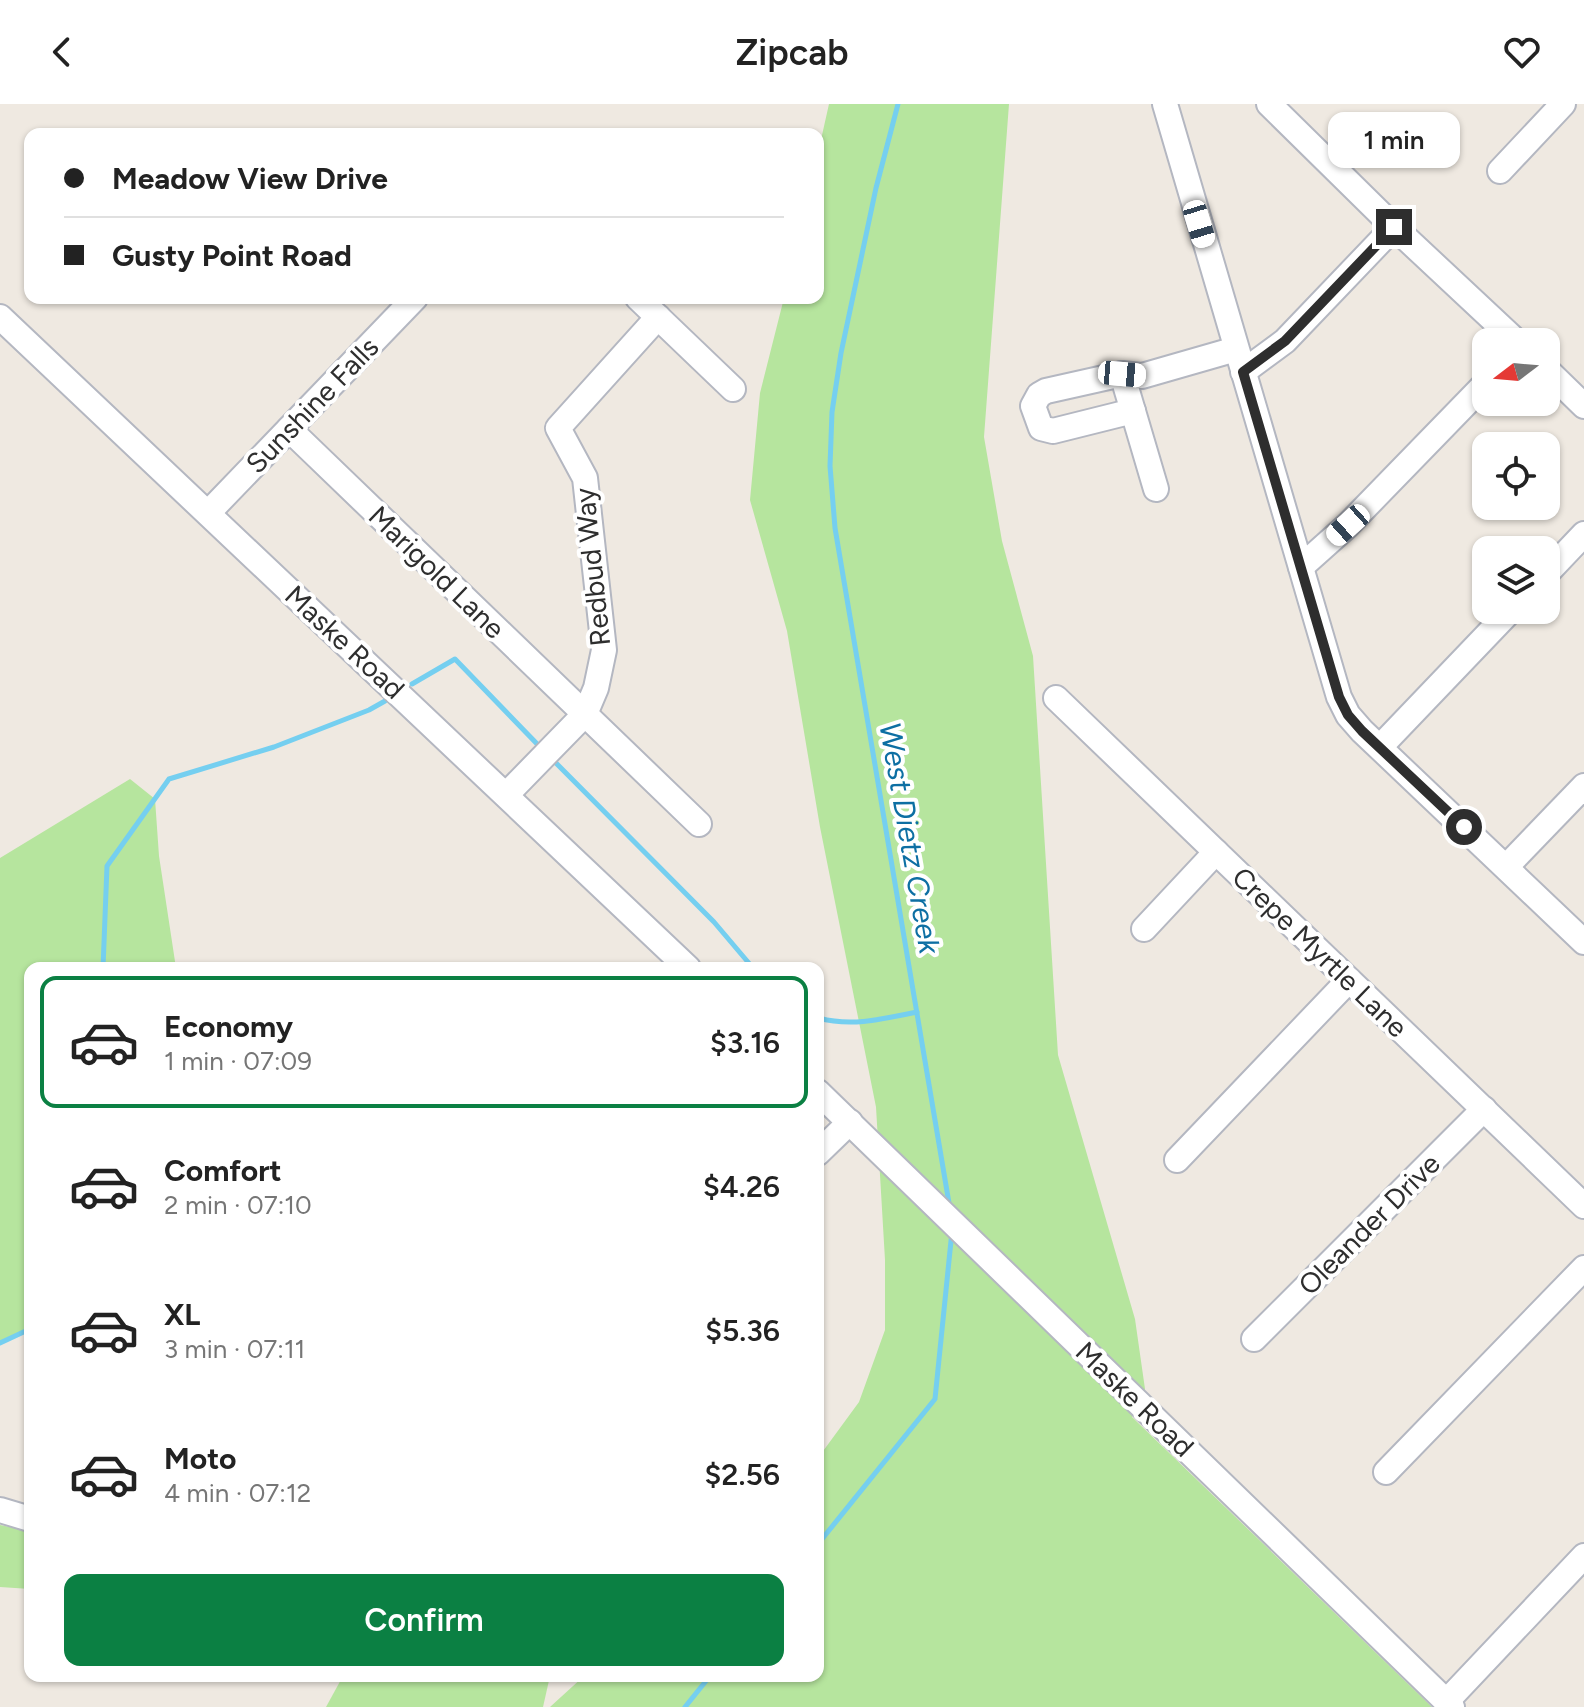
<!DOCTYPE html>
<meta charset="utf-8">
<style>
:root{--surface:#fff;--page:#f6f6f6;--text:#222;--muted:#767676;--line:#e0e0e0;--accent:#0b8043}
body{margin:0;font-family:Figtree,sans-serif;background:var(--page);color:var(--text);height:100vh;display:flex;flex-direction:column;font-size:30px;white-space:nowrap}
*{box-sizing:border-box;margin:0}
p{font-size:26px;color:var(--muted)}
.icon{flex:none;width:44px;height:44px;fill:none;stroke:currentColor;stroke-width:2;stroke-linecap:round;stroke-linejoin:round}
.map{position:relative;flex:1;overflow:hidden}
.side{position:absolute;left:24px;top:858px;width:800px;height:720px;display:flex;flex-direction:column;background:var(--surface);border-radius:16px;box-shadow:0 2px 6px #0004}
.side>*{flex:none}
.banner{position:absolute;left:24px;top:24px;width:800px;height:176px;border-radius:16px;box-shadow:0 2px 6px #0004;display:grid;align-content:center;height:176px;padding:0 40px;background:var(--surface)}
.needle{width:52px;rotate:254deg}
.fabs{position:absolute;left:1472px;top:224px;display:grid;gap:16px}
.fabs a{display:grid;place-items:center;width:88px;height:88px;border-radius:16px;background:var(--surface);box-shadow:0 2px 6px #0004;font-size:40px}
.end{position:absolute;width:36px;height:36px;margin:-18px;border:10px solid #2e2e2e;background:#fff;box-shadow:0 0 0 4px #fff}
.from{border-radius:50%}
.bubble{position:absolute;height:56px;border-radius:16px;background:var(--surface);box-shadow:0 2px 6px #0004;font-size:26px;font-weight:600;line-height:56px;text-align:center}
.car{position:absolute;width:24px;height:48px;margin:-24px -12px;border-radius:10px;box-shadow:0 0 6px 2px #0007;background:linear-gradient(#fff 24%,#345 0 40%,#fff 0 76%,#345 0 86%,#fff 0)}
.banner b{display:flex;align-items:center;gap:28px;height:76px;font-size:30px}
.banner b+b{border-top:2px solid var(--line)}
.banner i{width:20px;height:20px;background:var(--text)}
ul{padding:14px 0 0;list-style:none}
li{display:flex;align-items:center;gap:24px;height:132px;margin:0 16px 12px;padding:0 24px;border:4px solid transparent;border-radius:16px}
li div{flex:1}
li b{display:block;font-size:30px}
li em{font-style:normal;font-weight:600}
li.active{border-color:var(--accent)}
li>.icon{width:72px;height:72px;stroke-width:1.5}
.cta{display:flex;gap:16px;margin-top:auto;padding:16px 40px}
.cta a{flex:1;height:92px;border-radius:16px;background:var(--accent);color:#fff;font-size:32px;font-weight:600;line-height:92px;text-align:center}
header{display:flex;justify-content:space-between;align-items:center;height:104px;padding:0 40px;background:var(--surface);font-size:36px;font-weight:600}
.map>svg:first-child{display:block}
</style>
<header><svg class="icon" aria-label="back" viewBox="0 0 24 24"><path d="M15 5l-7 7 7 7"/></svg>Zipcab<svg class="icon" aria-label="heart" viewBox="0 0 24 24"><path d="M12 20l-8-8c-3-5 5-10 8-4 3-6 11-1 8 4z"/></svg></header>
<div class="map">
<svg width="1584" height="1603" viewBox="0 0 1584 1603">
<rect width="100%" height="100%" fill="#efe9e1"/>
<g fill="#b6e59e">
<path d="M829,0H1009L984,333L1002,437L1033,552L1058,951L1135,1215L1145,1285L1132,1313L1432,1603H550L584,1572H818V1354L859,1298L885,1226V1156L876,1003L820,723L787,527L750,396L760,289L784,194H818V49Z"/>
<path d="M130,675L155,695L159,752L176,864H30V1225L0,1239V754Z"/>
<path d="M0,1421L30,1427V1485L0,1483Z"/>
<path d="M343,1572H550L543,1603H326Z"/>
</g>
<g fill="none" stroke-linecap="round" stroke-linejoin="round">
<g stroke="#75cff0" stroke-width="5">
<path d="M898,0L876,84L841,249L832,308L830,362L835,424L950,1105"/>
<path d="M412,580L455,555L542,645"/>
<path d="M552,655L714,818L753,864"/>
<path d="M103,864L107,762L169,675L274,643L369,606L385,597"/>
<path d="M818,914C852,923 883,915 917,908"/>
<path d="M0,1239L30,1225"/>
<path d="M818,1440L935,1295L952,1127"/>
<path d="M685,1603L710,1572"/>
</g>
<g stroke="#b4b7c1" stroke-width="28">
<g id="minor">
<path d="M1165,0L1339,593L1348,611L1362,627L1584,838"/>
<path d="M1269,0L1394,123L1517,238"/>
<path d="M1500,67L1563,0"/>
<path d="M638,194L733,285"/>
<path d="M0,213L688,864"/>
<path d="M1546,265L1584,302"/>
<path d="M1243,268L1285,237L1394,123"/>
<path d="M1122,270L1156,385"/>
<path d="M1133,307L1053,327L1041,324L1033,302L1039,291L1046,287L1122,270L1142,272L1236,245"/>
<path d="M289,325L699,720"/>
<path d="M208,409L415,194"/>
<path d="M1301,463L1348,421L1486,279"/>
<path d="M1546,470L1584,430"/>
<path d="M1056,594L1584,1102"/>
<path d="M1380,643L1511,506"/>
<path d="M506,691L585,610L596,584L604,546L585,374L558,324L658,213"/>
<path d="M1506,763L1584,682"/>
<path d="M1144,825L1216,748"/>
<path d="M818,988L1452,1603"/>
<path d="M818,1049L850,1018"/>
<path d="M1177,1056L1349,876"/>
<path d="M1254,1235L1484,1005"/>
<path d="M1386,1368L1584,1164"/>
<path d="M0,1406L30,1415"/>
<path d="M1446,1598L1584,1452"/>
</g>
</g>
<use href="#minor" stroke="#fff" stroke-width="24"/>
</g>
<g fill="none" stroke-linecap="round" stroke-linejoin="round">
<path stroke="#2e2e2e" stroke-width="10" d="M1394,123L1285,237L1243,268L1339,593L1348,611L1362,627L1464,723"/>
</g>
<g text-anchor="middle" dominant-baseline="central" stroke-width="8" stroke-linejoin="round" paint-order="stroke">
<g font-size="28" fill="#2e2e2e" stroke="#fff">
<text transform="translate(312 301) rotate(-46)">Sunshine Falls</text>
<text transform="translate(592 463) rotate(-96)">Redbud Way</text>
<text transform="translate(437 468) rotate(44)">Marigold Lane</text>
<text transform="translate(345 538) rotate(43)">Maske Road</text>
<text transform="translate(1320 848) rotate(44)">Crepe Myrtle Lane</text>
<text transform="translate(1369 1120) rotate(-45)">Oleander Drive</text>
<text transform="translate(1135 1295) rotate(44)">Maske Road</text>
</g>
<g font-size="30" font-style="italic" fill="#0d6fa3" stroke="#fff">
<text transform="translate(910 734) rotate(80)">West Dietz Creek</text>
</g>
</g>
</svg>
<div class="fabs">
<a><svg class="needle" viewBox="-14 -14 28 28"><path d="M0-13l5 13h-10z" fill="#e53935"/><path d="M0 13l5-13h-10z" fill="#767676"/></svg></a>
<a><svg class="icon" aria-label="locate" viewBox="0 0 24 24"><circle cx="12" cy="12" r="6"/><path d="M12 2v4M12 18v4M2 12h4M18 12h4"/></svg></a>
<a><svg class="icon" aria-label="layers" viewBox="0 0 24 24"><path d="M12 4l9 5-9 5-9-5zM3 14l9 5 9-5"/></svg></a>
</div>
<i class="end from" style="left:1464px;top:723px"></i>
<i class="end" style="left:1394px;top:123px"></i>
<div class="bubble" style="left:1328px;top:8px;width:132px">1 min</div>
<i class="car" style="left:1199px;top:120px;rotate:163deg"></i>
<i class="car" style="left:1122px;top:270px;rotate:95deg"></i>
<i class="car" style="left:1348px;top:421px;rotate:228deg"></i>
<div class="banner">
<b><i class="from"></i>Meadow View Drive</b>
<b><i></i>Gusty Point Road</b>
</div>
<section class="side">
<ul>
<li class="active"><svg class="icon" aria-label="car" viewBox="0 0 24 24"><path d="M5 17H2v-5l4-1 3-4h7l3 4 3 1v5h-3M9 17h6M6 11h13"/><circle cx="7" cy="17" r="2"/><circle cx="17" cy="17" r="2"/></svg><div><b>Economy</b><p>1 min · 07:09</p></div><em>$3.16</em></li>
<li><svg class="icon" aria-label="car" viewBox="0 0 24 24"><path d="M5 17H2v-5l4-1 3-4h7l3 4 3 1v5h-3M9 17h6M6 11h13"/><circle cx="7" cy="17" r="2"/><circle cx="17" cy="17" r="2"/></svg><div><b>Comfort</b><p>2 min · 07:10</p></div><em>$4.26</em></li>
<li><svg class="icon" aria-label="car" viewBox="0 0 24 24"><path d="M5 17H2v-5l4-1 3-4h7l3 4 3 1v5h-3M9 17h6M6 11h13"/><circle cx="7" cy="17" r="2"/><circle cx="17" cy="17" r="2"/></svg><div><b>XL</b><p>3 min · 07:11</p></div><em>$5.36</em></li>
<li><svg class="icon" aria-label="car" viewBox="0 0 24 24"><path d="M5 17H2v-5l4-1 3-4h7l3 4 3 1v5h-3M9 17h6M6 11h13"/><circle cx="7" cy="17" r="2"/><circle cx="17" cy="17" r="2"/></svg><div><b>Moto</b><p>4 min · 07:12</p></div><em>$2.56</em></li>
</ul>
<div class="cta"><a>Confirm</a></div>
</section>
</div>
